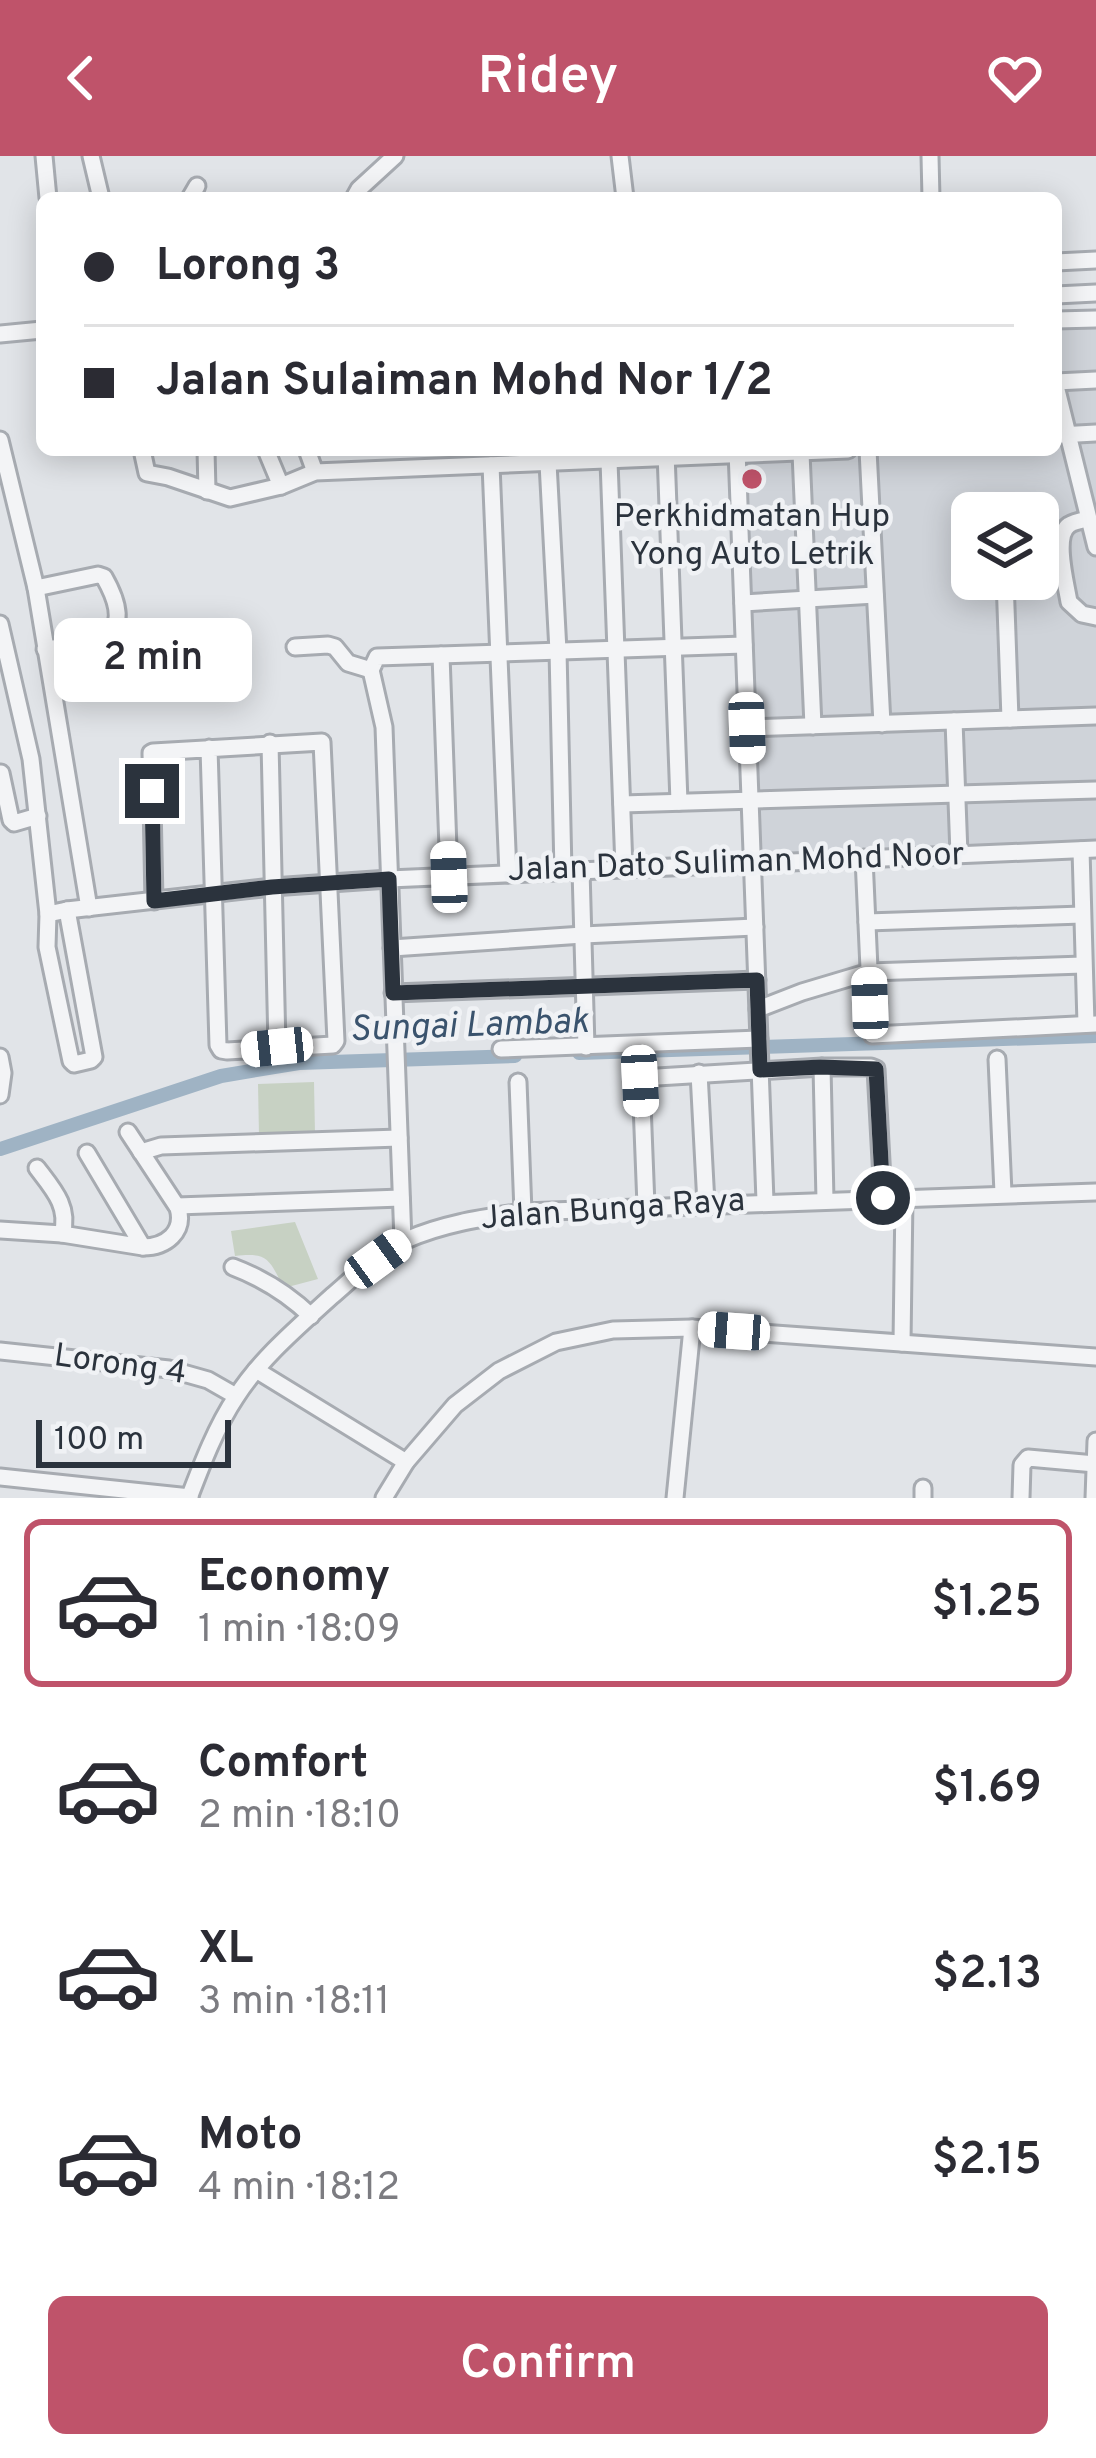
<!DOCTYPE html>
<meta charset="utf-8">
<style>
:root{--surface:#fff;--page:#f7f7f7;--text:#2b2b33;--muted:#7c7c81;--line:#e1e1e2;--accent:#bf536a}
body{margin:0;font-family:Overpass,sans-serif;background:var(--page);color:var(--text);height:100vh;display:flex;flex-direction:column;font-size:45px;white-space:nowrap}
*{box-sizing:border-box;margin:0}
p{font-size:39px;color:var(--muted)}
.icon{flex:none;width:66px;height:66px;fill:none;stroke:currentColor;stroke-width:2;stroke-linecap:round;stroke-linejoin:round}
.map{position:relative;height:1342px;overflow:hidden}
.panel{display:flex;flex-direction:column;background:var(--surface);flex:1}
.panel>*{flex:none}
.banner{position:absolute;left:36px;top:36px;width:1026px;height:264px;border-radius:18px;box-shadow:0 6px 30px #0003;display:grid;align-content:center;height:264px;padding:0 48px;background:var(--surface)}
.tools{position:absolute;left:951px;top:336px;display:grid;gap:24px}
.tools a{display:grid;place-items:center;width:108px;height:108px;border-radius:18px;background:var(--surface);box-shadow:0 6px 30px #0003;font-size:60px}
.scale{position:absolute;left:36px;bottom:30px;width:195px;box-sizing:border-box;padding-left:12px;border:6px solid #2b333d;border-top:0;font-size:33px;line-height:42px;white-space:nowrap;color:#2b333d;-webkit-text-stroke:9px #f0f2f5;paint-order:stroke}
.end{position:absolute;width:54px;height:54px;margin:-27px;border:15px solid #2b333d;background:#fff;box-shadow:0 0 0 6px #fff}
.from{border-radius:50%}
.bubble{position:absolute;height:84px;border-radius:18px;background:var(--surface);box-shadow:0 6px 30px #0003;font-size:39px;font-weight:600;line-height:84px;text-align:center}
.car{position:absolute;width:36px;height:72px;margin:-36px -18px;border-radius:15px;box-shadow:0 0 9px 3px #0007;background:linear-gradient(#fff 24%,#345 0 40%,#fff 0 76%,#345 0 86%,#fff 0)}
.banner b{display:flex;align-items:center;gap:42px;height:114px;font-size:45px}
.banner b+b{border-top:3px solid var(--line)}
.banner i{width:30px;height:30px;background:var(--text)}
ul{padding:21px 0 0;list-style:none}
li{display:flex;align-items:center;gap:36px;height:168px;margin:0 24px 18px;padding:0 24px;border:6px solid transparent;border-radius:18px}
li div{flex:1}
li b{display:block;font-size:45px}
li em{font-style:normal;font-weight:600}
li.active{border-color:var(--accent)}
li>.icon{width:108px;height:108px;stroke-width:1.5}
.cta{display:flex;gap:24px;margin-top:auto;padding:24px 48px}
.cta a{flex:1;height:138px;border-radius:18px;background:var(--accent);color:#fff;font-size:48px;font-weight:600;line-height:138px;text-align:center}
header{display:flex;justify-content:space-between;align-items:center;height:156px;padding:0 48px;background:var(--accent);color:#fff;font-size:54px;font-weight:600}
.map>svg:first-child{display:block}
</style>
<header><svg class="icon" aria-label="back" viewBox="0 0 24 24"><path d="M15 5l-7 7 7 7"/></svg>Ridey<svg class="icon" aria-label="heart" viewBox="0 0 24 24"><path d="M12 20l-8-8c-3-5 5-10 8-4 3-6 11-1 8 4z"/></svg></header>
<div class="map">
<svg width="1096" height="1342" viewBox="0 0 1096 1342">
<rect width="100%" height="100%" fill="#e1e4e8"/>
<path fill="#cfd3d9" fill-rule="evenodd" d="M1096,160V698L758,712L741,294H1056V161ZM972,357H1038V423H972Z"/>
<g fill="#c7d1c3">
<path d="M314,926L315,978L259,980L258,928Z"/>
<path d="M295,1066L318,1123L284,1132C269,1104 269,1096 235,1100L231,1075Z"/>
</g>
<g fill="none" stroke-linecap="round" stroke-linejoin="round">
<g stroke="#9fb3c4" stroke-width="14">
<path d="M579,897L1096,880"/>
<path d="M0,993L221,920L299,907L515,900"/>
</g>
<g stroke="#a7abb1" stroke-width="21">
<g id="minor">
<path d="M44,0L48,42"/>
<path d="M91,0L101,42"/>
<path d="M620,0L625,42"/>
<path d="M930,0L931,42"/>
<path d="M190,42L197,30"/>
<path d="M354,42L359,33L395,0"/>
<path d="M1056,106L1096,104"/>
<path d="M1056,139L1096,137"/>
<path d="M1056,164L1096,163"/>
<path d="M0,178L42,174"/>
<path d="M1056,226L1096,224"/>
<path d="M1056,230L1096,391"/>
<path d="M1059,279L1096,277"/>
<path d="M0,284L36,432L89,752"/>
<path d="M142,294L147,317L168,321L230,342L281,330L315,316L848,294"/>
<path d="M206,294L207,335"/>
<path d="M266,294L281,330"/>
<path d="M307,294L315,316"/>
<path d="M737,294L765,1045"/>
<path d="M868,294L882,568"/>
<path d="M666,297L679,646"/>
<path d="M801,297L813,570"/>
<path d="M609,305L624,712"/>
<path d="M548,307L558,495L563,715"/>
<path d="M491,309L508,718"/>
<path d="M1088,363C1083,364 1073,366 1069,369C1053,380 1066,427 1069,446L1082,458L1096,461"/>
<path d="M1038,387L1060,386"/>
<path d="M1005,423L1010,563"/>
<path d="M36,432L98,419L104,421C141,486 95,487 45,493"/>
<path d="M743,447L875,439"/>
<path d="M0,468L31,603L48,758L67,754L272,731L389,723L1096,693"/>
<path d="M295,491L328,489L335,491L348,507L371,514"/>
<path d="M441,499L449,720"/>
<path d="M954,565L959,698"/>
<path d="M747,572L1096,560"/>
<path d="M270,587L277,891"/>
<path d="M1,617L11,664L14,667L38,660"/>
<path d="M622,648L1096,634"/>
<path d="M1081,694L1086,868"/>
<path d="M864,702L872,879L1096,868"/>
<path d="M581,714L586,891"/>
<path d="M154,745L151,597L153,596L322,586L336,885L333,889L227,895L221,894L218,889L209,592"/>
<path d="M48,758L47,791L71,905L74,908L91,904L94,901L67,754"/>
<path d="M867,766L1082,759"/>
<path d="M392,792L583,779L755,771"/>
<path d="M393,837L757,824"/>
<path d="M758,853L802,836L869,816L1083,809"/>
<path d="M501,893L759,883"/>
<path d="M0,901L3,917L0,939"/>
<path d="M997,903L1003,1037"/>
<path d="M699,917L706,1048"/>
<path d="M518,926L523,1056"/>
<path d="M141,996L161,990L399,982"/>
<path d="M87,997L143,1091"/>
<path d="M37,1012C53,1033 70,1051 62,1078"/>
<path d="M825,1044L822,911H871L876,913L883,1042"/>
<path d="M177,1050L401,1042"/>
<path d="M646,1050L641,922L822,911"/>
<path d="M0,1074L62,1078L143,1091C166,1091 185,1076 178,1052L128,976"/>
<path d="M403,1085L384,571L371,514L377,501L744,489"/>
<path d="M233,1111C262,1122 288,1138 311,1160"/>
<path d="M902,1187L904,1042"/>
<path d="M0,1195L169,1213L208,1224L236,1240"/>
<path d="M256,1214L406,1306"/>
<path d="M0,1321L190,1341"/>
<path d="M189,1342C202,1308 216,1271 236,1241C261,1202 298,1171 332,1140C354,1121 380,1096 406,1084C444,1067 483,1062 523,1056L1096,1036"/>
<path d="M384,1342L406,1306L455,1249L499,1215L556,1186L613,1174L692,1172L1096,1201"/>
<path d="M675,1342L692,1172"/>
<path d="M923,1342V1332"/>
<path d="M1021,1342L1022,1309L1028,1302L1095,1308"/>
<path d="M1094,1342L1096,1285"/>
</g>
</g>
<use href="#minor" stroke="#f3f4f6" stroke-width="15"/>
</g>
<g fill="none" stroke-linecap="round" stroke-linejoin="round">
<path stroke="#2b333d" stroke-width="15" d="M152,635L154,745L272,731L389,723L393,837L757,824L760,914L821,911L876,913L883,1042"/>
</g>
<circle fill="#bf536a" stroke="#f0f2f5" stroke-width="4.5" cx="752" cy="323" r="12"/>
<g text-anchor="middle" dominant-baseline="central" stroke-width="9" stroke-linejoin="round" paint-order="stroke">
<g font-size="33" fill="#2b333d" stroke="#f0f2f5">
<text x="752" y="362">Perkhidmatan Hup<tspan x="752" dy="38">Yong Auto Letrik</tspan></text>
</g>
<g font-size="33" fill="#2b333d" stroke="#f0f2f5">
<text transform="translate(736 708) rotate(-2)">Jalan Dato Suliman Mohd Noor</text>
<text transform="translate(613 1055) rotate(-4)">Jalan Bunga Raya</text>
<text transform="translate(120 1210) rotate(8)">Lorong 4</text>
</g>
<g font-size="36" font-style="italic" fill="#3a536d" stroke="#f0f2f5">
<text transform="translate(469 871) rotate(-2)">Sungai Lambak</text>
</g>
</g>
</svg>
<div class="tools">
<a><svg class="icon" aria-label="layers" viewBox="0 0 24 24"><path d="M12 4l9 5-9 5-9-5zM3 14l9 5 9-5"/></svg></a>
</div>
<div class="scale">100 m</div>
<i class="end from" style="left:883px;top:1042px"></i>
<i class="end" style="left:152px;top:635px"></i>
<div class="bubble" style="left:54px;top:462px;width:198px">2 min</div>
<i class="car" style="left:747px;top:572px;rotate:178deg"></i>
<i class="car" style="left:449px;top:721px;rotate:358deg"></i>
<i class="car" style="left:870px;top:847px;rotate:358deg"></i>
<i class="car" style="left:277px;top:891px;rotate:264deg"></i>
<i class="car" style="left:640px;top:925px;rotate:177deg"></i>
<i class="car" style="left:378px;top:1103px;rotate:54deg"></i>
<i class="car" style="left:734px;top:1175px;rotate:274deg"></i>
<div class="banner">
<b><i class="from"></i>Lorong 3</b>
<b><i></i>Jalan Sulaiman Mohd Nor 1/2</b>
</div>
</div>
<section class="panel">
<ul>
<li class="active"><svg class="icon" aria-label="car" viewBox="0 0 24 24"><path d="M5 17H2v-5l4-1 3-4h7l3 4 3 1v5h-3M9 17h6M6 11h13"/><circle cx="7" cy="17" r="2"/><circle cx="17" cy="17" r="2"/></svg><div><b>Economy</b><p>1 min · 18:09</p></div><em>$1.25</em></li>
<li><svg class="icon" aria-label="car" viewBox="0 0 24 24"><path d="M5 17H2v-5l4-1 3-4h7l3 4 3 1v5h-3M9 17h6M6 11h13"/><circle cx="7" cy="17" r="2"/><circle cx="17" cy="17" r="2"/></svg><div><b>Comfort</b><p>2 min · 18:10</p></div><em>$1.69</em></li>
<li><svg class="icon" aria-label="car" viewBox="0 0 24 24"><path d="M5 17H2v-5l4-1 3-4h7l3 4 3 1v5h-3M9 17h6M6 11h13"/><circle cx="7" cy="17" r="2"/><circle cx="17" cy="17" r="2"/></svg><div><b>XL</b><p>3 min · 18:11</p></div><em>$2.13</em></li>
<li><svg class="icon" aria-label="car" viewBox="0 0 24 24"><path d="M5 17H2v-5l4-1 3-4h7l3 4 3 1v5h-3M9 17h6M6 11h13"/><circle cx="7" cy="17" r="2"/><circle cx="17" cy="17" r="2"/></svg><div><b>Moto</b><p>4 min · 18:12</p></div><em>$2.15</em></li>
</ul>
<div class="cta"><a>Confirm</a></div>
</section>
